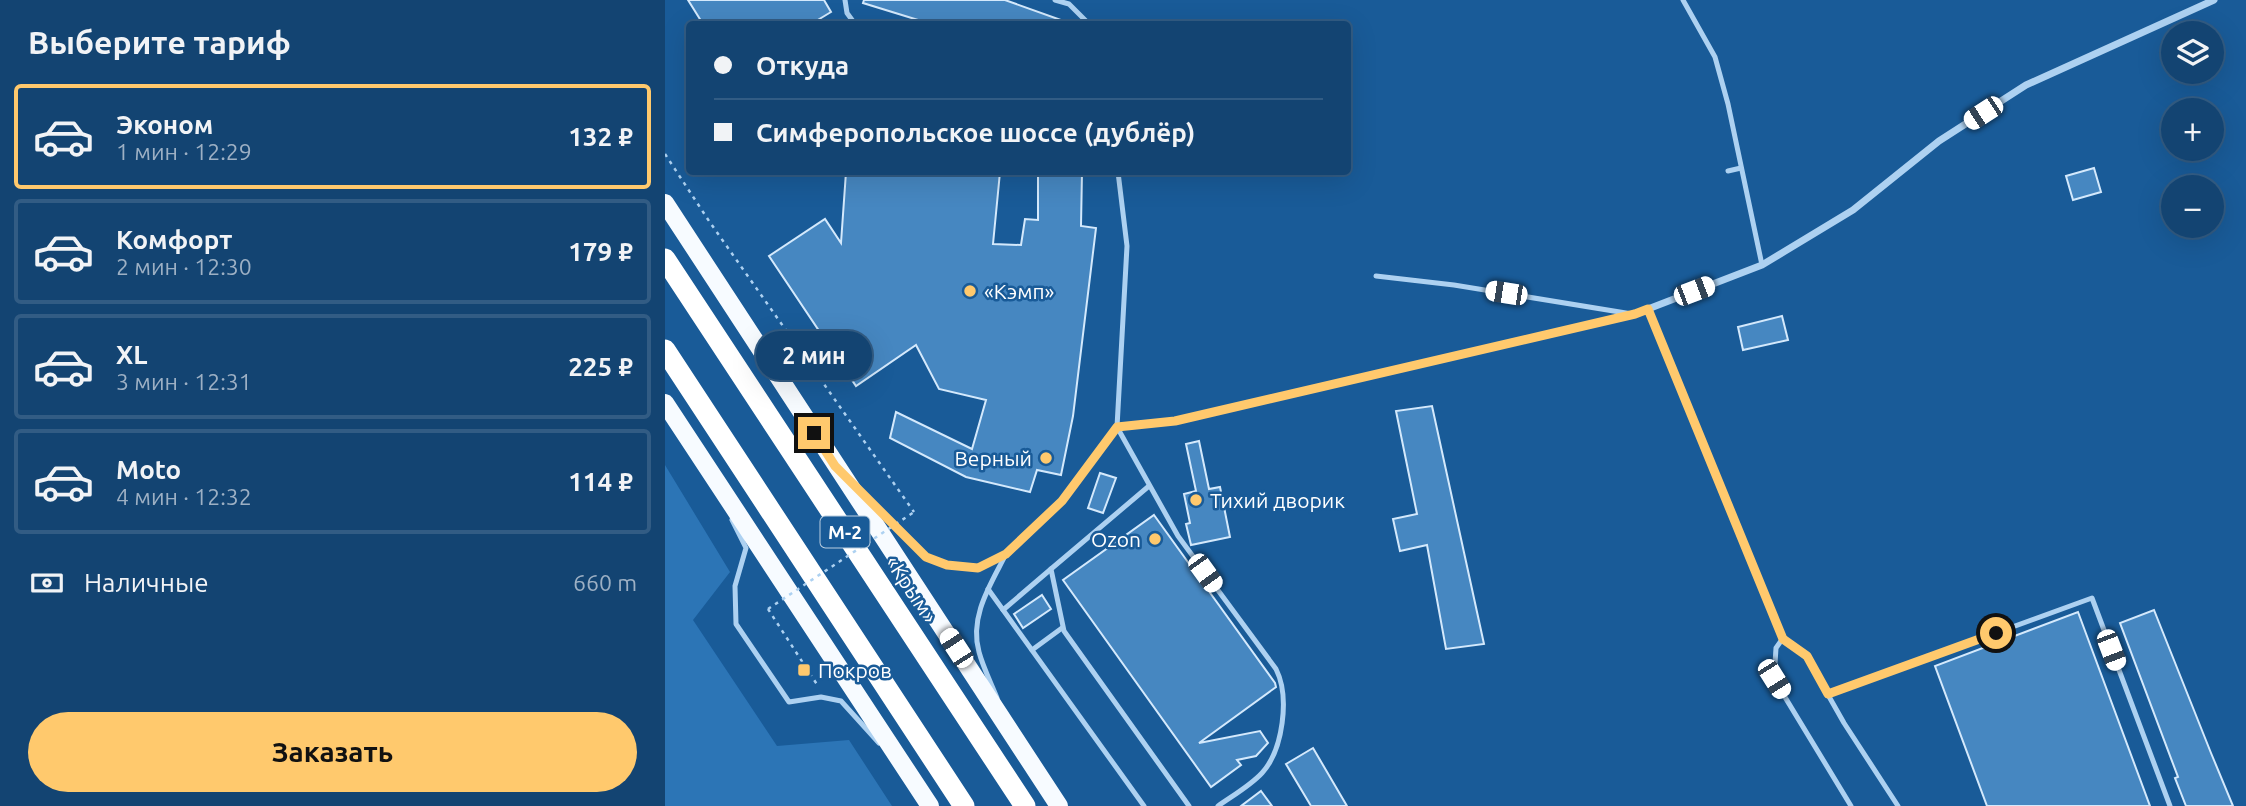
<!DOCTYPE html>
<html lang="ru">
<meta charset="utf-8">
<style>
:root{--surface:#134472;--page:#1c4b77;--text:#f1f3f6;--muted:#9db0c4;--line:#325c84;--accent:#ffc96d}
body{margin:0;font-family:Ubuntu,sans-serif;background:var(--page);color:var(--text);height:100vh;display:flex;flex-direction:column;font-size:26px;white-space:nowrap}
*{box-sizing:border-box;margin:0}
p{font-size:23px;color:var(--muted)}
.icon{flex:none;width:38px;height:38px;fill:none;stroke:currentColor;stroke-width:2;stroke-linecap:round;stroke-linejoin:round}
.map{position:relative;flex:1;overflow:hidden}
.sheet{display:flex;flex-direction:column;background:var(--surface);width:665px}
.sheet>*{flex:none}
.guide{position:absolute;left:21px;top:21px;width:665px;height:154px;border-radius:7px;box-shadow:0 7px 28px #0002,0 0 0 2px var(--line);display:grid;align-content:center;height:154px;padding:0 28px;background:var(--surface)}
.tools{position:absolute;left:1496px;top:21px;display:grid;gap:14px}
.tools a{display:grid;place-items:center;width:63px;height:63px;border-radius:50%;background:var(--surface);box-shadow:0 7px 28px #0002,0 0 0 2px var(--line);font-size:35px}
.end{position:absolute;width:32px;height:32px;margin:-16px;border:9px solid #ffc96d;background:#111;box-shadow:0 0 0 4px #111}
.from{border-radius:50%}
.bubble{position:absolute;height:49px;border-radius:24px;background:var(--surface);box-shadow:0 7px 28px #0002,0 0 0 2px var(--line);font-size:23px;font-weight:700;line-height:49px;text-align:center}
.car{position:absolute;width:21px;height:42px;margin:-21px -10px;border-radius:9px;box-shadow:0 0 5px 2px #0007;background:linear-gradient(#fff 24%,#345 0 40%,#fff 0 76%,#345 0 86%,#fff 0)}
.guide b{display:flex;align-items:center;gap:24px;height:66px;font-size:26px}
.guide b+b{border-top:2px solid var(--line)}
.guide i{width:18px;height:18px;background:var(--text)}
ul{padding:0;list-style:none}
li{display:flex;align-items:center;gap:21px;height:105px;margin:0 14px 10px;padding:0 14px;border:4px solid var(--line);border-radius:7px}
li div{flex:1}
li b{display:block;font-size:26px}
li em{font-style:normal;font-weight:700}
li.selected{border-color:var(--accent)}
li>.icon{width:63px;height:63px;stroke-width:1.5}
h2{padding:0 28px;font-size:32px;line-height:84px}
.pay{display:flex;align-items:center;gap:18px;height:77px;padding:0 28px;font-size:26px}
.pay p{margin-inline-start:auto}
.cta{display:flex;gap:14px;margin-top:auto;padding:14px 28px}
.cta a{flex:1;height:80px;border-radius:42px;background:var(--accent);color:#111;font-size:28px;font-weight:700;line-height:80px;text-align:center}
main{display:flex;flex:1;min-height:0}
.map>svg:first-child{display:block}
</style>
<main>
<section class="sheet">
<h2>Выберите тариф</h2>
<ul>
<li class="selected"><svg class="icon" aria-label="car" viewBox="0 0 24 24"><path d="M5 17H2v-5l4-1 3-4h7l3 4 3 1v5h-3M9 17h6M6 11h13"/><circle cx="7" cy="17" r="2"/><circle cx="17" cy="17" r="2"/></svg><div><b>Эконом</b><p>1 мин · 12:29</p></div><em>132 ₽</em></li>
<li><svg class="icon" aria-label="car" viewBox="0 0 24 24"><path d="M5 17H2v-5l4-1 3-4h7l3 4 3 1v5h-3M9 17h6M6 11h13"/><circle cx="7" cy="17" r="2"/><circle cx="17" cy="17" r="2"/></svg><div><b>Комфорт</b><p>2 мин · 12:30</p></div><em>179 ₽</em></li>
<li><svg class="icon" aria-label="car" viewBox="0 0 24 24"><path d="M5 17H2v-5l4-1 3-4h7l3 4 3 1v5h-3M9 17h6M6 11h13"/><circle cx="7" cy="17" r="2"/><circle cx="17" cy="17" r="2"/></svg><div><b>XL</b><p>3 мин · 12:31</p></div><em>225 ₽</em></li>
<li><svg class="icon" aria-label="car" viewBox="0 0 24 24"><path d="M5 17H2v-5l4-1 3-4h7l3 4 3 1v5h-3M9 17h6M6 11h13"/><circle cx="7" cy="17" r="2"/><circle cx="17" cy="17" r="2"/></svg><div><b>Moto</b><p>4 мин · 12:32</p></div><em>114 ₽</em></li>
</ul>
<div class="pay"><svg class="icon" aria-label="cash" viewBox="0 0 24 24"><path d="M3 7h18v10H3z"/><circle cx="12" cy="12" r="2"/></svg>Наличные<p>660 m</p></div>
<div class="cta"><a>Заказать</a></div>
</section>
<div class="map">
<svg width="1581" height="806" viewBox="0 0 1581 806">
<rect width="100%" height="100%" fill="#195b98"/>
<path fill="#2c75b6" d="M0,465L65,572L28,620L112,746L184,740L227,806H0Z"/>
<g fill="#4687c1" stroke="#d4e9fc" stroke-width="2">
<path d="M23,0H159L166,12L146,24H38Z"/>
<path d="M199,0H340L407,24H266L198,3Z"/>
<path d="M1429,168L1436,192L1408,200L1401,176Z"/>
<path d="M181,172H298V173L335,172L328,244L356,245L360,219L373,220V172H417L416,226L431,228L408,416L396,475L372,470L365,492L301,477L225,438L231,412L307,449L321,400L274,389L251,345L191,386L104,256L160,219L176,243Z"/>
<path d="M1117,316L1123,340L1078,350L1073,327Z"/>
<path d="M767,406L819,644L781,649L762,545L735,551L728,519L752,514L731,411Z"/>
<path d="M534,441L544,489L555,487L565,537L526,545L521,524L525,523L519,494L531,491L521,444Z"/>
<path d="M435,473L451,478L438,513L423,508Z"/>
<path d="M489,515L610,683L611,687L534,743L595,731L603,743L591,756L572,760L576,765L546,787L398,580Z"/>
<path d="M377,595L386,609L358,628L349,614Z"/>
<path d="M1489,610L1546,753L1568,806H1521L1510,778L1513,777L1455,623Z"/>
<path d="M1413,612L1485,806H1322L1270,666Z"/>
<path d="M648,748L682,806H646L621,764Z"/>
<path d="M596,791L607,806H576Z"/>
</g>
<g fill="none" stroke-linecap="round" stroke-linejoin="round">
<g stroke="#add1f1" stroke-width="2.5" stroke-dasharray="3.5 5" stroke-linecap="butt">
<path d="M0,154L44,221L249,512"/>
<path d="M103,609L153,686"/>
</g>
<g stroke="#add1f1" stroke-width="5">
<path d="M180,0L182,13L190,24"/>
<path d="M390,0L404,4L424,24"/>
<path d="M1018,0L1050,57L1063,104L1097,265"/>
<path d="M1063,171L1076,168"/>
<path d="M711,276L789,285L967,314"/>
<path d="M983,309L1118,638"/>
<path d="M484,486L386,569L399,631L524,806"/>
<path d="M201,497L261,557L282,565L313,567L341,554L397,501L452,427L462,246L453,172"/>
<path d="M67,520L81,548L70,586L71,624L124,702L156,697L176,701L214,743"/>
<path d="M323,589L479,806"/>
<path d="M338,610L386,569"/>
<path d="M1118,638L1141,656L1179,723L1233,806"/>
<path d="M1118,638L1111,648L1109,679L1186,806"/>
<path d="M367,650L397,628"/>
<path d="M1163,694L1427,598L1505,806"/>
<path d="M332,698C326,683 318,667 314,652C304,616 326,584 341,554"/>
<path d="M553,806C567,796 585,786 597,773C618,750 625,697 611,669L513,536L452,427L510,421L970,314"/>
</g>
<path stroke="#add1f1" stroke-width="7" d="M970,314L1097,265L1188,210L1274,141L1361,85L1549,0"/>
<g stroke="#f7fbff" stroke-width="18">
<path d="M0,203L394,806"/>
<path d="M0,403L265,806"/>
</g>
<g stroke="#fff" stroke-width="21">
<path d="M0,259L360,806"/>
<path d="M0,350L299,806"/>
</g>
<path stroke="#add1f1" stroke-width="2.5" stroke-dasharray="3.5 5" stroke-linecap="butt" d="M103,609L249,512"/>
</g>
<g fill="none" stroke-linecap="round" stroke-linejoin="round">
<path stroke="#ffc96d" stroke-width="9" d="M149,433L170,466L261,557L282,565L313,568L341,554L397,501L452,427L510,421L970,314L983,309L1118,639L1142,656L1163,694L1331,633"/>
</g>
<g fill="#ffc96d" stroke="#195b98" stroke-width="2.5">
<circle cx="305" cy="291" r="7"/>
<circle cx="381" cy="458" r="7"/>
<circle cx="531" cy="500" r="7"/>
<circle cx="490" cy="539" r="7"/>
<rect x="132" y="663" width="14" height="14" rx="3.5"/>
</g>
<g text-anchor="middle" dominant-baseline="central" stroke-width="5" stroke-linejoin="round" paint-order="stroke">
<rect fill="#195b98" stroke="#bacee0" stroke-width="2" x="155.5" y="516.5" width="49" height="31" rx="5"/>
<g font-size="19" font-weight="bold" fill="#fff">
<text x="180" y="532">М-2</text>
</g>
<g font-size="21" fill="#fff" stroke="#195b98" text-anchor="start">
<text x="319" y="291">«Кэмп»</text>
<text x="367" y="458" text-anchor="end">Верный</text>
<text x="545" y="500">Тихий дворик</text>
<text x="476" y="539" text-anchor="end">Ozon</text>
<text x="153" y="670">Покров</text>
</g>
<g font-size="21" fill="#fff" stroke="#195b98">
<text transform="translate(247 589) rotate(57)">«Крым»</text>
</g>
</g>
</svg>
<div class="tools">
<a><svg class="icon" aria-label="layers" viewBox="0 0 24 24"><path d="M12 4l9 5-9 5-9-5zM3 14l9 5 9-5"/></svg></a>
<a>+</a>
<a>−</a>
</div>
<i class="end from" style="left:1331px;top:633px"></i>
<i class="end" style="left:149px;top:433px"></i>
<div class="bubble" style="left:91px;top:331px;width:116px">2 мин</div>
<i class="car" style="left:1318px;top:113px;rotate:237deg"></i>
<i class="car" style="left:1029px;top:291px;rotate:69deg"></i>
<i class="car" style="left:841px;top:293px;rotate:279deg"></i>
<i class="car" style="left:540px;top:573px;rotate:144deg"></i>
<i class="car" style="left:291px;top:648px;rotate:327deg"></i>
<i class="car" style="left:1446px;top:650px;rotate:159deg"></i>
<i class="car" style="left:1109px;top:679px;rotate:148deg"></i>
<div class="guide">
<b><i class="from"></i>Откуда</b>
<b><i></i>Симферопольское шоссе (дублёр)</b>
</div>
</div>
</main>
